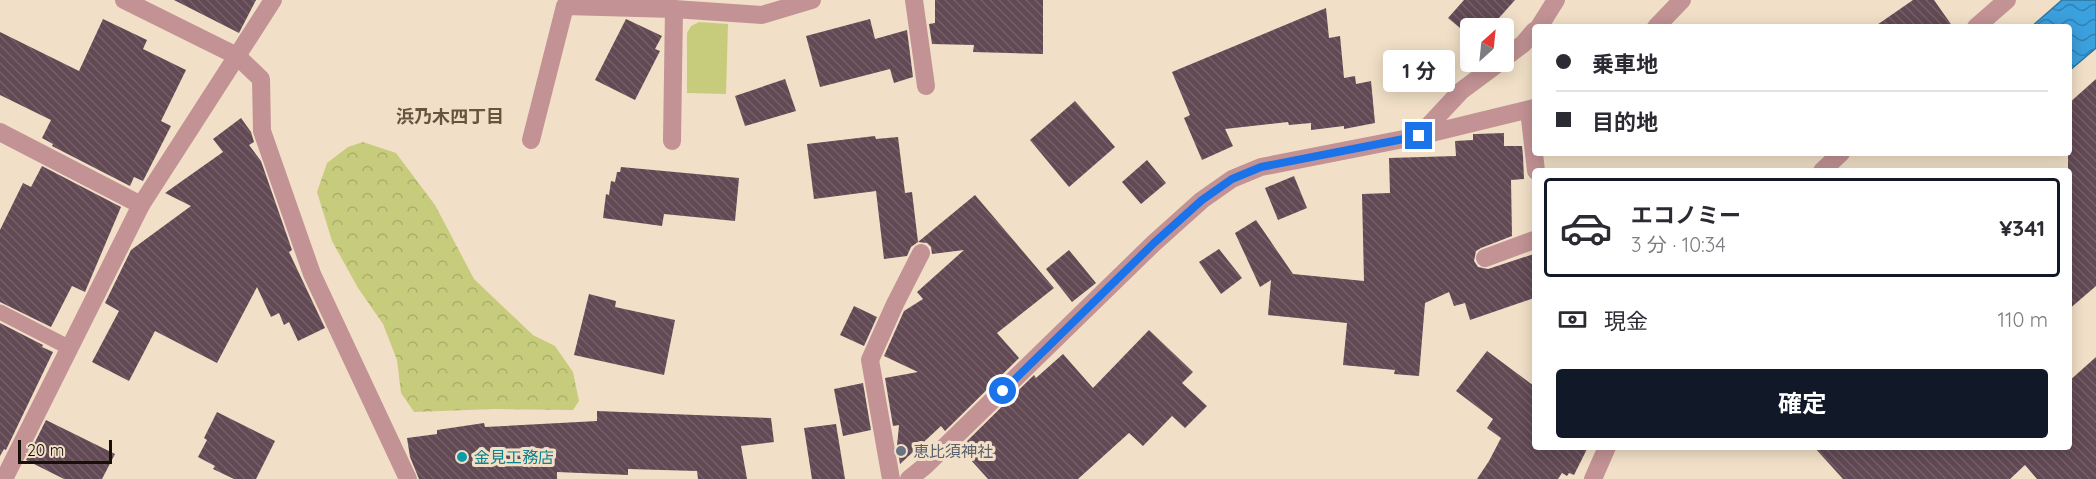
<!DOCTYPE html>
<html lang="ja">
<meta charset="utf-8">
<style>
:root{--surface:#fff;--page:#f7f7f7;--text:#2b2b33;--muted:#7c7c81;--line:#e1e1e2;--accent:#111827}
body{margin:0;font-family:Quicksand,"Noto Sans JP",sans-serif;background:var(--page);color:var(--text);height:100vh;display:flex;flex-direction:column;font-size:22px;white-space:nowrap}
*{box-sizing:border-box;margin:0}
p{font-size:20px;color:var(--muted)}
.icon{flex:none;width:33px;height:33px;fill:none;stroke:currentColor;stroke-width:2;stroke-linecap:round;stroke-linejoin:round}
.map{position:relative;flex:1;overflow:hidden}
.side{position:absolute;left:1532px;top:168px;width:540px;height:282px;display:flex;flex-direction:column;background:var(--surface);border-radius:6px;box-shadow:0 3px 15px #0003}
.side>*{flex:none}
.hud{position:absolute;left:1532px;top:24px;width:540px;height:132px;border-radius:6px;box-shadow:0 3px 15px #0003;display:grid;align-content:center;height:132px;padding:0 24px;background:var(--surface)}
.needle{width:39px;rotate:27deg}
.buttons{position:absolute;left:1460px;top:18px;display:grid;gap:12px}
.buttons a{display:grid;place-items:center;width:54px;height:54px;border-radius:6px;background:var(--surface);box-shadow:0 3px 15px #0003;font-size:30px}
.scale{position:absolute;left:18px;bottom:15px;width:94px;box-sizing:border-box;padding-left:6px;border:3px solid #161008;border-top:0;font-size:16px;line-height:21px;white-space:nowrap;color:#161008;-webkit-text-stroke:4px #f1e0c7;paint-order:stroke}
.end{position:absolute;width:27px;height:27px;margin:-14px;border:8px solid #1a73e8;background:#fff;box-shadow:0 0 0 3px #fff}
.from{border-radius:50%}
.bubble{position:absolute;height:42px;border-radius:6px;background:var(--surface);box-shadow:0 3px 15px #0003;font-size:20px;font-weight:700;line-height:42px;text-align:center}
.hud b{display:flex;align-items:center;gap:21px;height:57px;font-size:22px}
.hud b+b{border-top:2px solid var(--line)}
.hud i{width:15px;height:15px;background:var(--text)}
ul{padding:10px 0 0;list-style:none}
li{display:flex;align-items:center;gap:18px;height:99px;margin:0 12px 9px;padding:0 12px;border:3px solid transparent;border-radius:6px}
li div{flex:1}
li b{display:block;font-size:22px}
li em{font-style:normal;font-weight:700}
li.active{border-color:var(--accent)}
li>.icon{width:54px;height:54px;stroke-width:1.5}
.pay{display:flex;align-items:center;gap:15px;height:66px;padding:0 24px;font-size:22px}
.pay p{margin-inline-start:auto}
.action{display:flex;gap:12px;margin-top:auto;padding:12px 24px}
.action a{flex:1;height:69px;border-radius:6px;background:var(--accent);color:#fff;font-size:24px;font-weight:700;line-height:69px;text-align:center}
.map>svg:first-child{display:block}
</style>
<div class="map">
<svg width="2096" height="479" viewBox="0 0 2096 479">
<defs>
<pattern id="forest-crowns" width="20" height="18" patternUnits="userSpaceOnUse" patternTransform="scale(1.5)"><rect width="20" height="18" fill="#c7cc7c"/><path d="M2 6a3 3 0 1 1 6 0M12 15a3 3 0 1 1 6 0" fill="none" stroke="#aaae6a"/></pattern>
<pattern id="water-waves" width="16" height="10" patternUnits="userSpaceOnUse" patternTransform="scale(1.5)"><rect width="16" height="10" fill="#3ba0de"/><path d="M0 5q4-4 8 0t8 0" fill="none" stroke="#3181b2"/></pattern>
<pattern id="building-back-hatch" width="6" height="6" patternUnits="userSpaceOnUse" patternTransform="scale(1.5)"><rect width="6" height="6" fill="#624954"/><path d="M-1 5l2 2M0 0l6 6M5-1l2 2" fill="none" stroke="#735f67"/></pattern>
</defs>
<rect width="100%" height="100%" fill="#f1e0c7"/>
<path fill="url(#forest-crowns)" d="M363,142L396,153L435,205L474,279L533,335L555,346L573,372L579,401L573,410L494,409L414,412L401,393L397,360L383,324L358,288L332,241L317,192L327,163L348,147Z"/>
<path fill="#c7cc7c" d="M699,22L728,24L726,94L687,93V33L691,26Z"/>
<path fill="url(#water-waves)" stroke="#30759e" stroke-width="1.5" d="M2062,0H2096V48L2069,71L2068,27H2031Z"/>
<g fill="url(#building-back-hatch)">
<path d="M174,0H256L239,33Z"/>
<path d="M935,0H1043V54L973,52L974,45L932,44L929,24L935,23Z"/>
<path d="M1464,0H1515L1490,28H1460L1448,18Z"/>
<path d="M1913,0H1934L1953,27H1874Z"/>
<path d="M1326,8L1329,38L1340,36L1344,78L1355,76L1356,84L1371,81L1375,123L1344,129V126L1311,130V123L1289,125L1288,122L1225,129L1233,146L1202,160L1184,118L1190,115L1172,72Z"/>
<path d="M103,19L147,40L143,49L186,70L161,121L171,126L143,181L134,177L130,186L52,146L53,144L42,138L51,120L0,95V32L79,71Z"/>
<path d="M626,19L662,36L655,49L660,51L635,100L595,80Z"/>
<path d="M870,19L875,39L907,30L913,77L894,83L890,69L820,87L806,36Z"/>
<path d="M785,79L796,111L745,126L735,96Z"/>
<path d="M2096,79V286L2068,310V104Z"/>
<path d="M1075,101L1115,147L1069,187L1030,140Z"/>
<path d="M241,118L251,132L254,142L249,145L261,161L292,250L289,252L325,328L298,341L289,322L284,325L279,313L271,317L257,287L217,363L155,331L129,381L92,362L119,311L105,303L131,250L191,206L165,193L223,152L213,139Z"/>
<path d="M1504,133V146H1522L1523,156L1524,179L1511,180L1512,236L1481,248L1476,251L1474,261L1478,267L1488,269L1534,254V298L1470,320L1465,303L1454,306L1449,292L1425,303L1419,376L1394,374L1395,370L1343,365L1347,323L1268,315L1271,280L1260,287L1235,233L1256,220L1293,274L1364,281L1362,194L1390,193L1389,158L1456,156L1455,141L1473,140V134H1476Z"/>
<path d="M875,136L876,139L898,137L905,193L912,192L918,242L911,247L907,256L884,259L876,191L814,199L807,144Z"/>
<path d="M1147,160L1166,183L1141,204L1122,182Z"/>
<path d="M42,166L121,207L85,292L72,286L51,327L0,302V230L23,183L31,187Z"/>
<path d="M621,167L739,178L735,221L664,214L662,226L603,218L606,194L609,195L611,181L615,182L617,172H620Z"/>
<path d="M1294,176L1307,208L1278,220L1265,188Z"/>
<path d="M975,195L1054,288L997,333L1019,358L945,431L941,426L900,464L897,446L899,425L893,426L885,378L918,372L884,356L904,311L923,299L917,292L964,250L932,254L931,247L927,243L918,242Z"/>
<path d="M1219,249L1242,278L1221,294L1199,262Z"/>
<path d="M1069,250L1096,283L1072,302L1046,269Z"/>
<path d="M589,294L616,301L615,307L675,320L664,375L574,355Z"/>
<path d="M854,306L877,317L864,346L840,335Z"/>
<path d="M0,323L43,345L42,347L53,352L6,450L4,449L0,456Z"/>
<path d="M1149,330L1193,372L1182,383L1207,406L1185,428L1172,416L1143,446L1129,433L1078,479H988L960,448L1034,375L1036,378L1063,354L1093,388Z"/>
<path d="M1487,351L1534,386V447H1588L1574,475L1569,473L1567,476L1562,473L1558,479H1477L1489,461L1501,438L1487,428L1493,419L1456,391Z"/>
<path d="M2096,357V479H2037L2025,465L2010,479H1843L1814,447H2068V382Z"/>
<path d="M863,383L871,430L843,436L834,389Z"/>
<path d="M597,411L771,418L774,442L741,446L747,479H698L697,471L628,469V475L557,472V479H419L410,457L407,438L437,434V430L484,423L485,427L597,421Z"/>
<path d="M217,412L275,441L256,479H234L213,469L215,466L198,457L207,440L204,438Z"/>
<path d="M46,420L115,454L102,479H64L26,460Z"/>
<path d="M836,424L845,479H812L804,428Z"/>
</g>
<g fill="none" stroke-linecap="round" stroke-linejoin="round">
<path stroke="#c29294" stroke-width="15" d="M0,312L70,348"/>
<g stroke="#c29294" stroke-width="18">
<path d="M124,0L237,56L261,79L262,131L312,274L408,479"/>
<path d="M914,0L926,86"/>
<path d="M1539,27L1556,0"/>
<path d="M1656,27L1682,0"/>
<path d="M1976,27L2007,0"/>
<path d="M1503,59L1523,44L1534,31"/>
<path d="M1529,110L1536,171"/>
<path d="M0,132L141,205"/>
<path d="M1419,136L1461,91L1500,62"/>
<path d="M531,140L565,6L674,9"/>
<path d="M672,141L674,9L762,15L812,0"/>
<path d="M1822,171L1841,153"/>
<path d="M1485,258L1534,240"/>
<path d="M4,479L141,205L273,0"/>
<path d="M891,479L870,360L895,304L921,253"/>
<path d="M909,479L925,466L1154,243L1202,200L1232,179L1261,167L1419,136L1534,108"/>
<path d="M1593,479L1607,447"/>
</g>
</g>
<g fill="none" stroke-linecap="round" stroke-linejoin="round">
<path stroke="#1a73e8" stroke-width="8" d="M1003,391L1154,243L1202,200L1232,179L1261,167L1419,136"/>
</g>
<circle fill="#6b7280" stroke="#f1e0c7" stroke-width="2" cx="901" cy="451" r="6"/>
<circle fill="#0f9aa8" stroke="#f1e0c7" stroke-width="2" cx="462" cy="457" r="6"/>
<g text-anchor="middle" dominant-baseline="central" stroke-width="6" stroke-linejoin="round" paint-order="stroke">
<g font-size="16" fill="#5b616d" stroke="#f1e0c7" text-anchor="start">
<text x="913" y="451">恵比須神社</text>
</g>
<g font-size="16" fill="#0d838f" stroke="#f1e0c7" text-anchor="start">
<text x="474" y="457">金見工務店</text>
</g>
<g font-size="18" font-weight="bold" fill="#645540" stroke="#f1e0c7">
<text x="450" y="116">浜乃木四丁目</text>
</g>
</g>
</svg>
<div class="buttons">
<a><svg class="needle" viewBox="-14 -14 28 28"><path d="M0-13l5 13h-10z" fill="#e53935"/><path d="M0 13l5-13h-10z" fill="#7c7c81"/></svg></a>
</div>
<div class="scale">20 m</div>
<i class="end from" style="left:1003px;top:391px"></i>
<i class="end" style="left:1419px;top:136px"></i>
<div class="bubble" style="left:1383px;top:50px;width:72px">1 分</div>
<div class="hud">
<b><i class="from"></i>乗車地</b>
<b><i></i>目的地</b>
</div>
<section class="side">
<ul>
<li class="active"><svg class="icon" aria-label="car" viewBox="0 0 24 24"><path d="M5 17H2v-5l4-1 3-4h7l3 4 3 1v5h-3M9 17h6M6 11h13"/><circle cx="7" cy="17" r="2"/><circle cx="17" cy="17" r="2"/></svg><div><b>エコノミー</b><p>3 分 · 10:34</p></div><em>¥341</em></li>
</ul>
<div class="pay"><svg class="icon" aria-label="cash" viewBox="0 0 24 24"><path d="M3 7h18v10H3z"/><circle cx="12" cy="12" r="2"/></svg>現金<p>110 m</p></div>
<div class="action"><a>確定</a></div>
</section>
</div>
